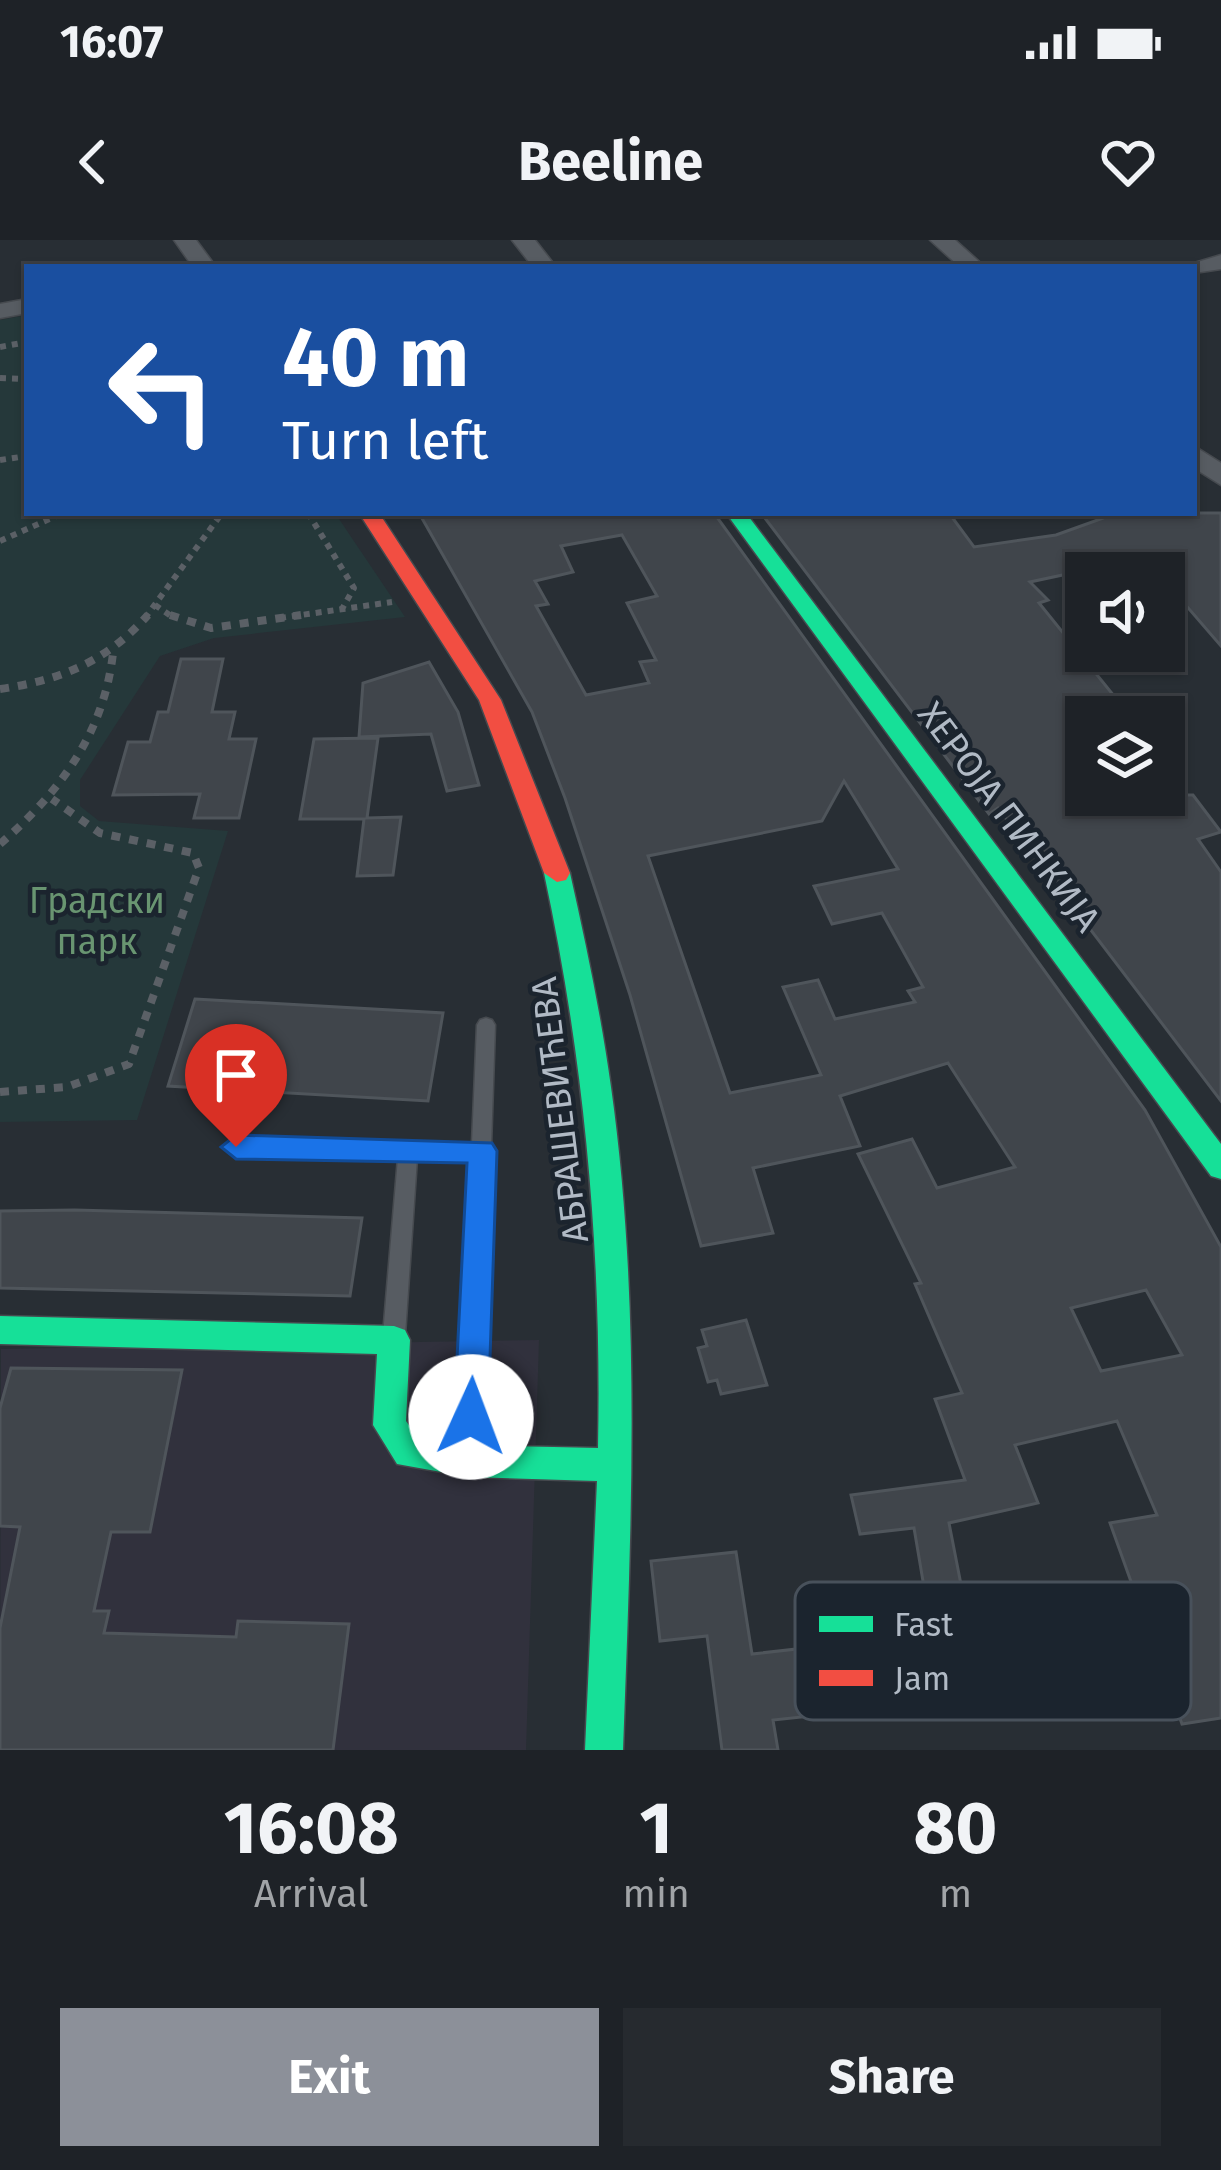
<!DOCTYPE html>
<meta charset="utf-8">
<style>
:root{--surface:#1e2227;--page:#262a2f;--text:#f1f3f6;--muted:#a1a4a7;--line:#3c3f44;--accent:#8c9099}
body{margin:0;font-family:"Fira Sans",sans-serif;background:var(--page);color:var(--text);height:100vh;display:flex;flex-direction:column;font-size:45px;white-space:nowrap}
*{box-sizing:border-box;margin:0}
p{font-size:39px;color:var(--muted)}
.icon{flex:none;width:66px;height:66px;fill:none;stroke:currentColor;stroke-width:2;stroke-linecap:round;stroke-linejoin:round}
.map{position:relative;height:1510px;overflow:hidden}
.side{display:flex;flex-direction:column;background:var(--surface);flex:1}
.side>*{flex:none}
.guide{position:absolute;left:24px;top:24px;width:1173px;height:252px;border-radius:0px;box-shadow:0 3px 9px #0004,0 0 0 3px var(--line);background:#1a4fa0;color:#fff;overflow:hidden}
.buttons{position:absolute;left:1065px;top:312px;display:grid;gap:24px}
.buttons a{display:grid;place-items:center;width:120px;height:120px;border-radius:0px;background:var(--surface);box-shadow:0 3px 9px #0004,0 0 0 3px var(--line);font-size:60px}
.pin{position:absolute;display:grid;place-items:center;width:102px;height:102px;color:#fff;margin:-123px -51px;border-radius:50% 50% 50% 0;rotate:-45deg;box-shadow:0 0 12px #0007}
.pin .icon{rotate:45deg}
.me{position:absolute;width:132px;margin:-66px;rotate:2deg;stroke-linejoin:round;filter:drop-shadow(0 0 9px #0008)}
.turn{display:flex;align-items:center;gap:42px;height:252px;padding:0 60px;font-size:54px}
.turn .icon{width:156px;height:156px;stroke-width:2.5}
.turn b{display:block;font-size:84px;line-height:102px}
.eta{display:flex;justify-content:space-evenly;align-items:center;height:204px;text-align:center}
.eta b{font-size:72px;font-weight:700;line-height:84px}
.cta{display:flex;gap:24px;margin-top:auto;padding:24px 60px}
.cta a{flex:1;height:138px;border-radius:0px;background:var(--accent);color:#fff;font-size:48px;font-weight:700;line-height:138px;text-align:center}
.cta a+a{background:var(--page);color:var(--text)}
.status{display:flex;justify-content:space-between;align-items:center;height:84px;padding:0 60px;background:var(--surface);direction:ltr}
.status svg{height:33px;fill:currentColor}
header{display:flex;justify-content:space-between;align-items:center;height:156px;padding:0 60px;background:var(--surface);font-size:54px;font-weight:700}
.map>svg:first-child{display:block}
</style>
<div class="status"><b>16:07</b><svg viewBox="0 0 49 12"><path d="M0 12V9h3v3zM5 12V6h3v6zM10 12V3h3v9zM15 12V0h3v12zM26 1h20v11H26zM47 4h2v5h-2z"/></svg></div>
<header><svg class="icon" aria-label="back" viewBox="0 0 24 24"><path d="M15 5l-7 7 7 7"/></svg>Beeline<svg class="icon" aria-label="heart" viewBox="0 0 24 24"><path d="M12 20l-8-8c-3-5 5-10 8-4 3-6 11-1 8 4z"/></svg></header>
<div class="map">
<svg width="1221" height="1510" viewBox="0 0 1221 1510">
<rect width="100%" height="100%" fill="#282e34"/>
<!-- medical -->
<polygon fill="#31313d" points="539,1100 526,1510 0,1510 1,1109"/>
<!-- green -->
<polygon fill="#25383a" points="27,75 27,273 335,273 405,377 214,398 160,416 80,540 80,566 99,581 228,591 137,880 0,882 0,80"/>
<!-- building -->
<g fill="#40454b" stroke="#4f555b" stroke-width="3" fill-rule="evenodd">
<path d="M419 273H714L1145 870 1221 1007V1478L1182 1484 1110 1283 1157 1275 1117 1181 1015 1205 1038 1263 949 1283 972 1401 947 1402 954 1441 835 1449 839 1473 773 1480 778 1510H722L707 1396 660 1401 651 1321 736 1312 752 1414 877 1400 870 1358 925 1353 914 1288 860 1294 851 1255 965 1240 935 1159 962 1153 915 1044 921 1043 858 914 912 899 937 948 1015 927 948 823 840 856 860 906 753 928 773 993 701 1006 630 755 565 558 532 472ZM622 295 657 356 627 363 656 420 640 422 649 443 586 455 536 366 548 364 535 341 573 332 561 306ZM844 541 898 629 814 646 832 684 882 673 923 747 908 751 915 762 835 779 818 740 783 747 821 835 730 853 648 616 822 581ZM1146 1050 1182 1115 1101 1131 1071 1068Z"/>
<polygon points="761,273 949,273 974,307 1056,295 1117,273 1221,273 1221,406 1164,340 1164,333 1145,333 1133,320 1030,342 1048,360 1039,363 1131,477 1086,477 1086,555 1193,555 1221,592 1198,599 1221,632 1221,861 998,568 989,574"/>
<polygon points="181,419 223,419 212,472 235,472 229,499 256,499 239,578 194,578 200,554 113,555 128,502 150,502 158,472 168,472"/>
<polygon points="429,422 458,472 479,545 447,551 431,494 359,497 363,443"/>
<polygon points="378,498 367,578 401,577 393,635 357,636 364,579 300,579 314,499"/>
<polygon points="195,759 443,773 428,861 168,846"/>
<polygon points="75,970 362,978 350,1056 0,1048 0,971"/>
<polygon points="746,1080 767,1145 721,1154 717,1140 708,1142 698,1108 707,1106 702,1090"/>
<polygon points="11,1128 182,1130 150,1292 111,1292 94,1371 109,1371 104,1393 236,1397 238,1381 349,1384 333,1510 0,1510 0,1388 20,1287 0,1286 0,1168"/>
</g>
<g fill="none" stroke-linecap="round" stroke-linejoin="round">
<!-- lane casing -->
<g stroke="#464a4f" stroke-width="3">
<polygon id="lane" points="486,778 492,780 495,785 481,1210 478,1217 470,1221 462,1217 459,1210 471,919 417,918 405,1095 401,1102 394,1105 387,1102 383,1095 398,918 236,915 229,913 226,907 229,901 236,899 472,903 477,785 480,780"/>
</g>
<!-- street casing -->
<g stroke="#464a4f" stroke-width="3">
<g id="street">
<polygon points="174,0 196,0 216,27 193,27"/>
<polygon points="512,0 535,0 556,27 533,27"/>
<polygon points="930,0 955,0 985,27 960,27"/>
<polygon points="1221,15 1221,29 1194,33 1194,27 1181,27"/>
<polygon points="27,59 27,73 0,78 0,64"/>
<polygon points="1194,206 1221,223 1221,245 1194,228"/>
</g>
</g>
<!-- fast casing -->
<g stroke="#464a4f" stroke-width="3">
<g id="fast">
<polygon points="726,273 746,273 1221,904 1221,939 1211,936"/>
<path d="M557 624 570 633C586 704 601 775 611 847 642 1067 631 1290 623 1510H585L597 1241 469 1237 397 1224 373 1185 377 1114 0 1104V1076L394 1086 405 1090 410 1100 406 1181 418 1198 469 1205 598 1208C602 1014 585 823 544 633Z"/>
</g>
</g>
<!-- jam casing -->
<g stroke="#464a4f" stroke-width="3">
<polygon id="jam" points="359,273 379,273 501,460 570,633 566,640 557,642 544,633 479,460"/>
</g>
<!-- path-far1 -->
<g stroke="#5b6066" stroke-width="6" stroke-dasharray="6 6" stroke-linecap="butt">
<polyline points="0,107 27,102"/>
<polyline points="0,138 27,139"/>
<polyline points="0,220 27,216"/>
<polyline points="308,273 354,348 342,369"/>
<polyline points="0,301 63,273"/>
<polyline points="155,365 174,378"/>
<polyline points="145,378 222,273"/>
<polyline points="280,378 392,362"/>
</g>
<!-- path -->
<g stroke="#5b6066" stroke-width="8" stroke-dasharray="9 9" stroke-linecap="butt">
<polyline points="170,375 211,388 301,375"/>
<path d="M0 449C61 440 106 422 148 375"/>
<path d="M0 604C60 552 104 493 113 413"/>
<polyline points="0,852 67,847 129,824 199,628 193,613 100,593 52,559"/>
</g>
<!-- lane -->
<use href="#lane" fill="#575c62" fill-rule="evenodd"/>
<!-- street -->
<use href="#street" fill="#575c62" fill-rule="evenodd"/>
<!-- fast -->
<use href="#fast" fill="#16e098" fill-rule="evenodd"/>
<!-- jam -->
<use href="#jam" fill="#f24e42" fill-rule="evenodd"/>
</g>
<!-- route -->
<polygon fill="#1a73e8" stroke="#114b97" stroke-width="3" points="236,895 492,903 497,911 488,1177 483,1188 471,1192 459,1188 454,1177 467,923 236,919 221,907"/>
<g text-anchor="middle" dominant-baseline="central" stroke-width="9" stroke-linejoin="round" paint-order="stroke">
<!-- street labels -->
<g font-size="36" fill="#b1bac5" stroke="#1b242e">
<text transform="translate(1009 577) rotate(53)">ХЕРОЈА ПИНКИЈА</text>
<text transform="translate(560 870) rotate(-97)">АБРАШЕВИЋЕВА</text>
</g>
<!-- park labels -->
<g font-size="36" fill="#699571" stroke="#1b242e">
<text x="97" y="661">Градски<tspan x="97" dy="41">парк</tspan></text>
</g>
</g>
<!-- legend -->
<rect x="795" y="1342" width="396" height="138" rx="18" fill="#1b242e" stroke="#48515b" stroke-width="3"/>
<rect x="819" y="1376" width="54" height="16" fill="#16e098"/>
<rect x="819" y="1430" width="54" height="16" fill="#f24e42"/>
<g font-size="33" fill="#b1bac5">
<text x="894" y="1396">Fast</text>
<text x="894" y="1450">Jam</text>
</g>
</svg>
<div class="buttons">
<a><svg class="icon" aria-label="sound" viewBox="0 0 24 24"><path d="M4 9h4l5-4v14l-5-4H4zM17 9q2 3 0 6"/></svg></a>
<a><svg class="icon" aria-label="layers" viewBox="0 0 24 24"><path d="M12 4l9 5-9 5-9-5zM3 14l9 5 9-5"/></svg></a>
</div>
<div class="pin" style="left:236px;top:907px;background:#d93025"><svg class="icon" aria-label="arrive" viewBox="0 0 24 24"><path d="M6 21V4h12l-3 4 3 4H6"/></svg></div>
<svg class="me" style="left:471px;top:1177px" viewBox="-20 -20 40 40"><circle r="19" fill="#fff"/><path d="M0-13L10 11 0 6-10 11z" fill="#1a73e8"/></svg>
<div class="guide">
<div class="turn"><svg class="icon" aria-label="left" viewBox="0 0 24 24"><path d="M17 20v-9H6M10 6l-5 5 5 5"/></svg><div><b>40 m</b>Turn left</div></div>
</div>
</div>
<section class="side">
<div class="eta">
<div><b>16:08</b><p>Arrival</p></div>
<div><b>1</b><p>min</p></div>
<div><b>80</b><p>m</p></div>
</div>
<div class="cta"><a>Exit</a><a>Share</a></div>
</section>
